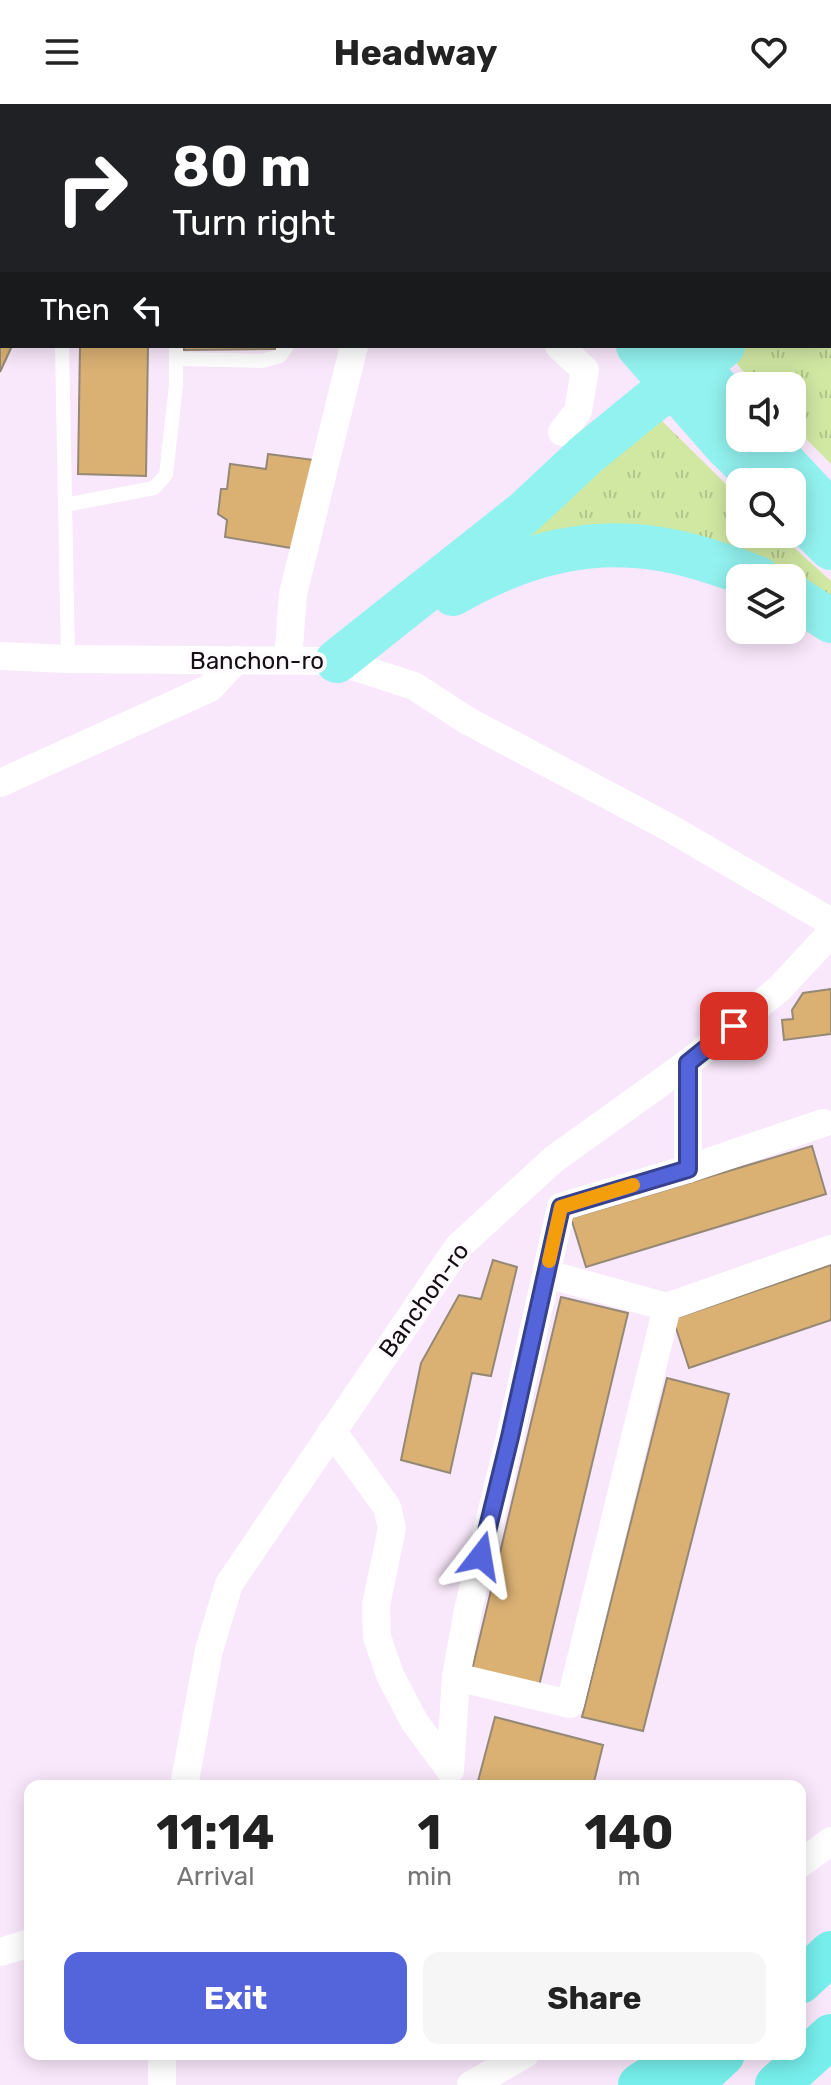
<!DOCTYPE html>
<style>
:root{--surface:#fff;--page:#f6f6f6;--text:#222;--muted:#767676;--accent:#5464da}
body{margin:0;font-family:Rubik,sans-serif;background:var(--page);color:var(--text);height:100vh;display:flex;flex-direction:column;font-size:30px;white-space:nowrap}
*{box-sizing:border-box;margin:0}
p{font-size:26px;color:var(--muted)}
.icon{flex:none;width:44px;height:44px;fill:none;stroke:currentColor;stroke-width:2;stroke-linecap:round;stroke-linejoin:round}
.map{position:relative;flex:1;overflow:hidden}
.panel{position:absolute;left:24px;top:1676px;width:782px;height:280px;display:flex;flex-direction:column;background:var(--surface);border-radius:16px;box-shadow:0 4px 20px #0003}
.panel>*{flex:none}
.hud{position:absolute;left:0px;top:0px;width:832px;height:244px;box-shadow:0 4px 20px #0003;background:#202124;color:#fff;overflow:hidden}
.controls{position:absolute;left:726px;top:268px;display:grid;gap:16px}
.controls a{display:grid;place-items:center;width:80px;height:80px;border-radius:16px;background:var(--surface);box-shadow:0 4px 20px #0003;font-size:40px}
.pin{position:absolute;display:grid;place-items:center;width:68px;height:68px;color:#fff;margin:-34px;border-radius:16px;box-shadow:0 4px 12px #0006}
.me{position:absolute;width:88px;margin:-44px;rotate:14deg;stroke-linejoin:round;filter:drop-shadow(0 0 6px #0008)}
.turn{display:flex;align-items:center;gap:28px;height:168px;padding:0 40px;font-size:36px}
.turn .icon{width:104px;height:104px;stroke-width:2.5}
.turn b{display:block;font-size:56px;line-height:68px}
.then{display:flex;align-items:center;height:76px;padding:0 40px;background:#0003;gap:16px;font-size:30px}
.eta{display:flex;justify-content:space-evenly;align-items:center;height:136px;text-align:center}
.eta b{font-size:48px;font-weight:700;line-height:56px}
.button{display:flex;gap:16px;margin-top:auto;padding:16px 40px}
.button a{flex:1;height:92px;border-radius:16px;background:var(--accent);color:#fff;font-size:32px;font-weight:700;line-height:92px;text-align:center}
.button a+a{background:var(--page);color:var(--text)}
header{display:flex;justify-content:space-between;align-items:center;height:104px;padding:0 40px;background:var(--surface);font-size:36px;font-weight:700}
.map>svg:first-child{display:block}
</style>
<header><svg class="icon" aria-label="menu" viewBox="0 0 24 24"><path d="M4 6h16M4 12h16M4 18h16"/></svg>Headway<svg class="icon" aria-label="heart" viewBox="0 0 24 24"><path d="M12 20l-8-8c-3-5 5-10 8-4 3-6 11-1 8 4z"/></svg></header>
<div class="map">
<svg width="831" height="1981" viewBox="0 0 831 1981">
<defs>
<pattern id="grass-tufts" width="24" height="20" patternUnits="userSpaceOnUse" patternTransform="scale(2)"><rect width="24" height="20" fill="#d1e8a3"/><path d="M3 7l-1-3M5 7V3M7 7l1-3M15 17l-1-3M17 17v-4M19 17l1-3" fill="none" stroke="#b3c68b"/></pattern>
</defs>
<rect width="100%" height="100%" fill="#f9e8fb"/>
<!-- grass -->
<g fill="url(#grass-tufts)">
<polygon points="831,212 831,360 792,321 792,282 756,282 731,253 743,242 830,242"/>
<polygon points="657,312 740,394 740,430 779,430 831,477 831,511 792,474 769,474 520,433"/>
</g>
<!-- building -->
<g fill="#dab073" stroke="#958875" stroke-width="2">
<polygon points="0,223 2,224 2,242 12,242 0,268"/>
<polygon points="80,242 148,242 146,372 78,370"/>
<polygon points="184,242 275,242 275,245 184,246"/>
<polygon points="268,350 314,356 297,445 225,433 227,416 218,410 221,385 227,385 230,360 266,365"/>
<polygon points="831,885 831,930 784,936 782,916 793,915 792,906 803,889"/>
<polygon points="812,1042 826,1090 586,1163 571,1114"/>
<polygon points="493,1156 517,1163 491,1272 472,1269 450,1369 401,1356 421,1259 459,1191 481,1195"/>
<polygon points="831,1161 831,1216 689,1264 673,1215"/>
<polygon points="561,1193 628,1209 539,1582 472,1566"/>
<polygon points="667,1274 729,1290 643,1627 582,1613"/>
<polygon points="495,1613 603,1641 593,1682 477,1681"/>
</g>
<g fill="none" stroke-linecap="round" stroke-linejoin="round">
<!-- service -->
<g stroke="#fff" stroke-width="14">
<polyline points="62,242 68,555"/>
<polyline points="176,255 263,257 280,252 287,242"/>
<polyline points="65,401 154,384 166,371 176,281 176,242"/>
</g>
<!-- minor -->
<g stroke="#fff" stroke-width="28">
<polyline points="388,0 390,2"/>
<polyline points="613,0 615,2"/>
<polyline points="830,78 831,78"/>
<polyline points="830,143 831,143"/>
<polyline points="559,242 585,266 578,307 562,328"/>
<polyline points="0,552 68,555 337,557 414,582 468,617 668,723 831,818"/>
<polyline points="288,556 293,490 354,242"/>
<polyline points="0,679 210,584 236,556"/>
<polyline points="823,1019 688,1065 561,1103 510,1333 468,1506 456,1573 570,1600 667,1203 831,1145"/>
<polyline points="688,1065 688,959"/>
<polyline points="547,1170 667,1203"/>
<polyline points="332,1327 387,1403 392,1424 376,1501 377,1533 390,1571 414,1617 450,1666 456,1573"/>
<polyline points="184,1682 209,1546 229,1480 458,1143 554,1055 688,959 779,885 831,829"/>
<polyline points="800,1760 831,1737"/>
<polyline points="0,1848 30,1839"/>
<polyline points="162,1981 162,1950"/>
<polyline points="471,1981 525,1950"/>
</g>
<!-- trunk -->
<g stroke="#92f2ef" stroke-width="44">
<polyline points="439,0 441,2"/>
<polyline points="492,0 493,2"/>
<polyline points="830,201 831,201"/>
<polyline points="638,242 726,342 763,378"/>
<polyline points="681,242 740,311"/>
<polyline points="761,334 831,409"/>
<polyline points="792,406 831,444"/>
<path d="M453 490C524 449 595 430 676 448 704 454 731 464 758 474"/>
<polyline points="792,492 831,517"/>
<polyline points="337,557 525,408 587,350 647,301 723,242"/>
</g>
<!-- motorway -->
<g stroke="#76eeeb" stroke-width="44">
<polyline points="800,1878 831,1849"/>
<polyline points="640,1981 687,1950"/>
<polyline points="690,1981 723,1950"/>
<polyline points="777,1981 831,1932"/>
</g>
</g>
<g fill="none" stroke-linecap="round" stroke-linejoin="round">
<!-- route casing -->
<g stroke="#37418e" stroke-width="20">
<polyline id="route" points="481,1452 510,1333 561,1103 688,1065 688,959 734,922"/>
</g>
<!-- route -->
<use href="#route" stroke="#5464da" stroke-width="14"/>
<!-- slow -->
<polyline stroke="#f59e0b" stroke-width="14" points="549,1157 561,1103 633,1081"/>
</g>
<g text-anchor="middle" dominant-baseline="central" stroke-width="8" stroke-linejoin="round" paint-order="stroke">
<!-- street labels -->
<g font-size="24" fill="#150f15" stroke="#fefbfe">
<text x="257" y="557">Banchon-ro</text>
<text transform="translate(424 1196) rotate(-54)">Banchon-ro</text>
</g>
</g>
</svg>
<div class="controls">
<a><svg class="icon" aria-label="sound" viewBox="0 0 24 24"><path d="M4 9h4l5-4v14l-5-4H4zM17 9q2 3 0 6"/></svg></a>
<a><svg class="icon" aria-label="search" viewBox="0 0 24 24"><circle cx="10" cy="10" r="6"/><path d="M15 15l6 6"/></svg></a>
<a><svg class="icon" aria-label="layers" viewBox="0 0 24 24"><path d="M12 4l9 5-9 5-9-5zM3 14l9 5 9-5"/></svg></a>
</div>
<div class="pin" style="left:734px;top:922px;background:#d93025"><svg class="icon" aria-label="arrive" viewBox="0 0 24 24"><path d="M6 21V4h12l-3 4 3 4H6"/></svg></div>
<svg class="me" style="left:481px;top:1452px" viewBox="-20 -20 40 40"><path d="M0-17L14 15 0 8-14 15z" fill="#5464da" stroke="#fff" stroke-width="4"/></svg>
<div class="hud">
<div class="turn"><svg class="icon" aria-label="right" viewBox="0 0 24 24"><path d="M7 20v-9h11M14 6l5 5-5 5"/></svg><div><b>80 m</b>Turn right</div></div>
<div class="then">Then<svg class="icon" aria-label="left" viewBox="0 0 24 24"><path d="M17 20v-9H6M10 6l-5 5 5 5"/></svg></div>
</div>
<section class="panel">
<div class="eta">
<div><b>11:14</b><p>Arrival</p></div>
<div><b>1</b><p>min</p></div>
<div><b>140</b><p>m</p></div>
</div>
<div class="button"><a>Exit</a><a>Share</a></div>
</section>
</div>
